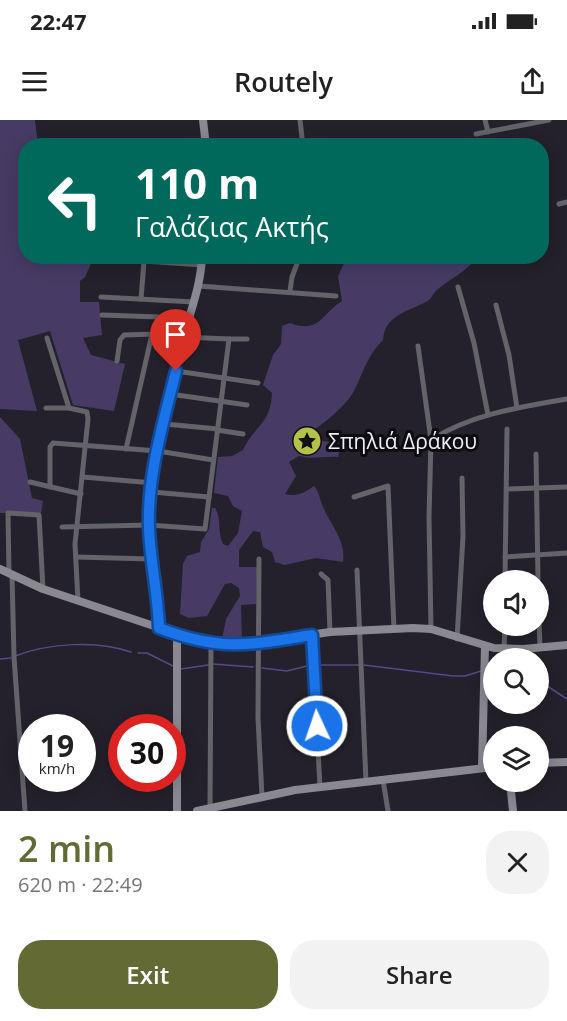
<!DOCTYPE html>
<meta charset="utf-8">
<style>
:root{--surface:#fff;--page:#f2f2f2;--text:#222;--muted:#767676;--accent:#646a34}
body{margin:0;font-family:"Open Sans",sans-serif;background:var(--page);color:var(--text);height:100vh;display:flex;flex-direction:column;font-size:22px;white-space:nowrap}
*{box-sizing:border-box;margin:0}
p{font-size:20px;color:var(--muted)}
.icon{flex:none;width:33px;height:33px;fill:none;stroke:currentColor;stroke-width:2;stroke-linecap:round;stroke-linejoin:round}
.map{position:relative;height:691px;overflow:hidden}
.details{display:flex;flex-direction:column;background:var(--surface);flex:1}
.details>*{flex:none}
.hud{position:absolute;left:18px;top:18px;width:531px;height:126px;border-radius:24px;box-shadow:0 3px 15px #0003;background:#00695c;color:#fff;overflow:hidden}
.buttons{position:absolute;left:483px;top:450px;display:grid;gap:12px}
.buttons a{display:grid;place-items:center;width:66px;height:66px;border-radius:50%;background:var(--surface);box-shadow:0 3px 15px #0003;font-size:30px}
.speed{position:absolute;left:18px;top:594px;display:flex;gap:12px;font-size:30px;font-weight:700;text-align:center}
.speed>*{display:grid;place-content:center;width:78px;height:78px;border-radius:50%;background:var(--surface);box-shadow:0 3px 15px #0003;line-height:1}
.speed small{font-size:15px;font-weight:400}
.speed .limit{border:9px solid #d22;background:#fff;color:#111}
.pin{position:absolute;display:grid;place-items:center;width:51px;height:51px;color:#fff;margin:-62px -26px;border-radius:50% 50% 50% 0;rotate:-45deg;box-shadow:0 0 6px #0007}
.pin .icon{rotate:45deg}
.me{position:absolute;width:66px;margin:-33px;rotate:357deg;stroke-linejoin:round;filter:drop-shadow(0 0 4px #0008)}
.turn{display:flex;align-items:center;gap:21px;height:126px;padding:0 18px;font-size:27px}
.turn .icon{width:78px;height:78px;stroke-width:2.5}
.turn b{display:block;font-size:42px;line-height:51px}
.round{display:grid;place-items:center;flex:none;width:63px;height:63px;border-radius:24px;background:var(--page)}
.summary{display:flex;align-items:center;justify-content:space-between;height:102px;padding:0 18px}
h1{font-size:36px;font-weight:600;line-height:45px;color:var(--accent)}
.cta{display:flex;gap:12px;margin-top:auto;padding:12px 18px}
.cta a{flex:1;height:69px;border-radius:24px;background:var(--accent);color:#fff;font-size:24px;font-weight:600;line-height:69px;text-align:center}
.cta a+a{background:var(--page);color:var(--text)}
.status{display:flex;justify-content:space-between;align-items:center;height:42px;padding:0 30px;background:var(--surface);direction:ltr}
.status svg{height:16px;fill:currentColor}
header{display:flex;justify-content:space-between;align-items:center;height:78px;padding:0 18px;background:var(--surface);font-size:27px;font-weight:600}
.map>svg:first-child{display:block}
</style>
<div class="status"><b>22:47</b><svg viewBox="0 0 49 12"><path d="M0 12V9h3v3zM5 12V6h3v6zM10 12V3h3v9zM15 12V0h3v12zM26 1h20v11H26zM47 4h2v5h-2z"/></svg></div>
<header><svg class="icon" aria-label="menu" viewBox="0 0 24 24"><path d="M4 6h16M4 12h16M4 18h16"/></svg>Routely<svg class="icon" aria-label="share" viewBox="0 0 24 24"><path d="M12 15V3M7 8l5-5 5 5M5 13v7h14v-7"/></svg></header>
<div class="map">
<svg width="567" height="691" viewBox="0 0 567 691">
<rect width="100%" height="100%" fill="#24212c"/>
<!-- green -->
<g fill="#473b65">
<polygon points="0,0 35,0 38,25 26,26 26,136 94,137 85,157 80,161 80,182 99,182 102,215 83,218 91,235 125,244 114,291 73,285 50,211 18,220 37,291 0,289"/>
<path d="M347 137H478C466 151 452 158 438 169 434 172 432 177 429 180 410 192 385 193 383 220 369 233 363 252 355 269 349 283 323 305 310 312L316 320 329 322 340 330 338 337C324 336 313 340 299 336L289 342 296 356 285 374C297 377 304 373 314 366 319 372 319 377 322 384 329 404 346 418 343 442L316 438 285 445 275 442 272 432 263 427 260 412 253 411 239 430V447H257L256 484 241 485 242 520 222 519 226 499 240 476 239 468 231 463 225 464 207 496 189 498 180 494 183 444 187 436 200 432 201 422 209 409 212 388H215C222 399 217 412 223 424L228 426 238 413 242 391 233 386 228 376 214 373 218 337 232 336 243 330C254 306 271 304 272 273L263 265 273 235 281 224 282 206 290 203C320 214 321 194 342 181L338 156Z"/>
<polygon points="0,297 20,319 32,378 43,381 41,393 0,393"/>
</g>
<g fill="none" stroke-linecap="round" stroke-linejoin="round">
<!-- stream -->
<g stroke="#5a4787" stroke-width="1.5">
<polyline points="138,533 147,533 173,546"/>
<path d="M15 536C49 523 97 520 131 532"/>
<polyline points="0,539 11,538"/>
<polyline points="213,544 253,547"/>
<polyline points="316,545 359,545"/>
<polyline points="364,545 453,556 465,556 481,551"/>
<polyline points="262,548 287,551 311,545"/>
<polyline points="181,549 208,545"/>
<polyline points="490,549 494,549"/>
<polyline points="538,560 567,579"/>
</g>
<!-- street -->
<g stroke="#646369" stroke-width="5">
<polyline points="300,0 303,26"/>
<polyline points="485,0 488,12"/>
<polyline points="476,14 549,0"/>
<polyline points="559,84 567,82"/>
<polyline points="100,138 202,145"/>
<polyline points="199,166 336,176"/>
<polyline points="458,167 474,223 488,295"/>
<polyline points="290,171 292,157 300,136"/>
<polyline points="101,177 194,182"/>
<polyline points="141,179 144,141"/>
<polyline points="496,185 509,235 517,288"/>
<polyline points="102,195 189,198"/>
<polyline points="47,218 69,288 87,292 88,299 75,424 78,481"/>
<polyline points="229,219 247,219"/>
<polyline points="418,226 431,320"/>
<polyline points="117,241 120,220 124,215 185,213"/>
<polyline points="176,251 258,263"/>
<polyline points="170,274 247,285"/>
<polyline points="46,288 69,288"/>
<polyline points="165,304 218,309"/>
<polyline points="217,310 243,314"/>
<polyline points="126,329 152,214"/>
<polyline points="536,334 538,460"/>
<polyline points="83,357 153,363"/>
<polyline points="30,362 81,374"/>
<polyline points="50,367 50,327 53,323 158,331 213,340"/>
<polyline points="507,369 567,367"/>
<polyline points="152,372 209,377"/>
<polyline points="354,377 388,366 394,509"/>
<polyline points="62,407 149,405 205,409 229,219 183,217"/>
<polyline points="76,437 152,439"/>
<polyline points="505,437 567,433"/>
<polyline points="259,439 258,598 262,677"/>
<polyline points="357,450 366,662"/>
<polyline points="9,454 8,393 39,395 43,469"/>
<polyline points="321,454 328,460 330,512"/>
<polyline points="12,455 14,537 25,691"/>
<polyline points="505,460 507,309"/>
<polyline points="538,474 540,527"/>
<path d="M431 509 429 397 431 320C471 294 521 287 567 279"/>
<polyline points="312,515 320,667"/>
<polyline points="457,519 463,416 462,358"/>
<polyline points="504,528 505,506"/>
<polyline points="383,660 388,691"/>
<polyline points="210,689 211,525"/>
</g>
<!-- secondary -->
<g stroke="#8a8891" stroke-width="8">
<polyline points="203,0 206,26"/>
<polyline points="0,449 43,469 211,525 235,526 330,512 413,508 431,509 494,528 523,529 567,525"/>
<path d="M159 508C158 459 146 413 152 363 158 317 171 261 184 216 191 189 201 165 202 136"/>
<polyline points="177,515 177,691"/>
<polyline points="538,643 567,642"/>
<polyline points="482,648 485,526"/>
<polyline points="510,662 513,691"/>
<polyline points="197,691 295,670 494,647"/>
</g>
</g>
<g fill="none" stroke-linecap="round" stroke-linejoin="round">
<!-- route casing -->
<g stroke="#114b97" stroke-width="15">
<path id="route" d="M176 251C164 300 147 356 149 407 150 441 158 474 159 508 221 532 249 525 312 515L317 606"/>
</g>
<!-- route -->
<use href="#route" stroke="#1a73e8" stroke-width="10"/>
</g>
<!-- icons -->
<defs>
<g id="sight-disc" transform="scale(1.5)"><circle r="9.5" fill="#b4c24a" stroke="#0d0c10"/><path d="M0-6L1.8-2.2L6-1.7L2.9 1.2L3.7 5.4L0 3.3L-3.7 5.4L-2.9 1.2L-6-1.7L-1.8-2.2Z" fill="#111"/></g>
</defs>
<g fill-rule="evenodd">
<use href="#sight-disc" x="307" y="321"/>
</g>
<g text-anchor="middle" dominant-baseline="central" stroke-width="6" stroke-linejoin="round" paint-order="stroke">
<!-- poi labels -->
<g font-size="21" fill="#f0eef6" stroke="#0d0c10" text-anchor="start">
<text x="328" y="321">Σπηλιά Δράκου</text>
</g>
</g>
</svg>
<div class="buttons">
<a><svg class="icon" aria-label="sound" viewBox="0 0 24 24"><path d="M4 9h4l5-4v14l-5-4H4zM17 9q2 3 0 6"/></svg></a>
<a><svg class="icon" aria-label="search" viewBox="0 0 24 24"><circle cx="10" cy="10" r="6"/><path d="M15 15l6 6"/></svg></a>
<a><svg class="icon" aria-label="layers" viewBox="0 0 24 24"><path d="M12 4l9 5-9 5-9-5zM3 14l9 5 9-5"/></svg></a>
</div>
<div class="speed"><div>19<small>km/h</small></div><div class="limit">30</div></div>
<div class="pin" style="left:176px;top:251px;background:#d93025"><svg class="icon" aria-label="arrive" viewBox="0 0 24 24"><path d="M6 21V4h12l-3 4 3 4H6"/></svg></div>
<svg class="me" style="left:317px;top:606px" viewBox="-20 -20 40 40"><circle r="17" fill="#1a73e8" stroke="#fff" stroke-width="3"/><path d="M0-11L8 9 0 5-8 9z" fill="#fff"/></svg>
<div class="hud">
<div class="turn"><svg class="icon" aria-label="left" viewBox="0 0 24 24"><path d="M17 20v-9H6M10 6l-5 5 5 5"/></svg><div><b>110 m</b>Γαλάζιας Ακτής</div></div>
</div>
</div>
<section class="details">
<div class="summary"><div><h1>2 min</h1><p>620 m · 22:49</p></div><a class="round"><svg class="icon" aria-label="close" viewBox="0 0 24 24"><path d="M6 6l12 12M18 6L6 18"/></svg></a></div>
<div class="cta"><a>Exit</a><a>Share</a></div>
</section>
